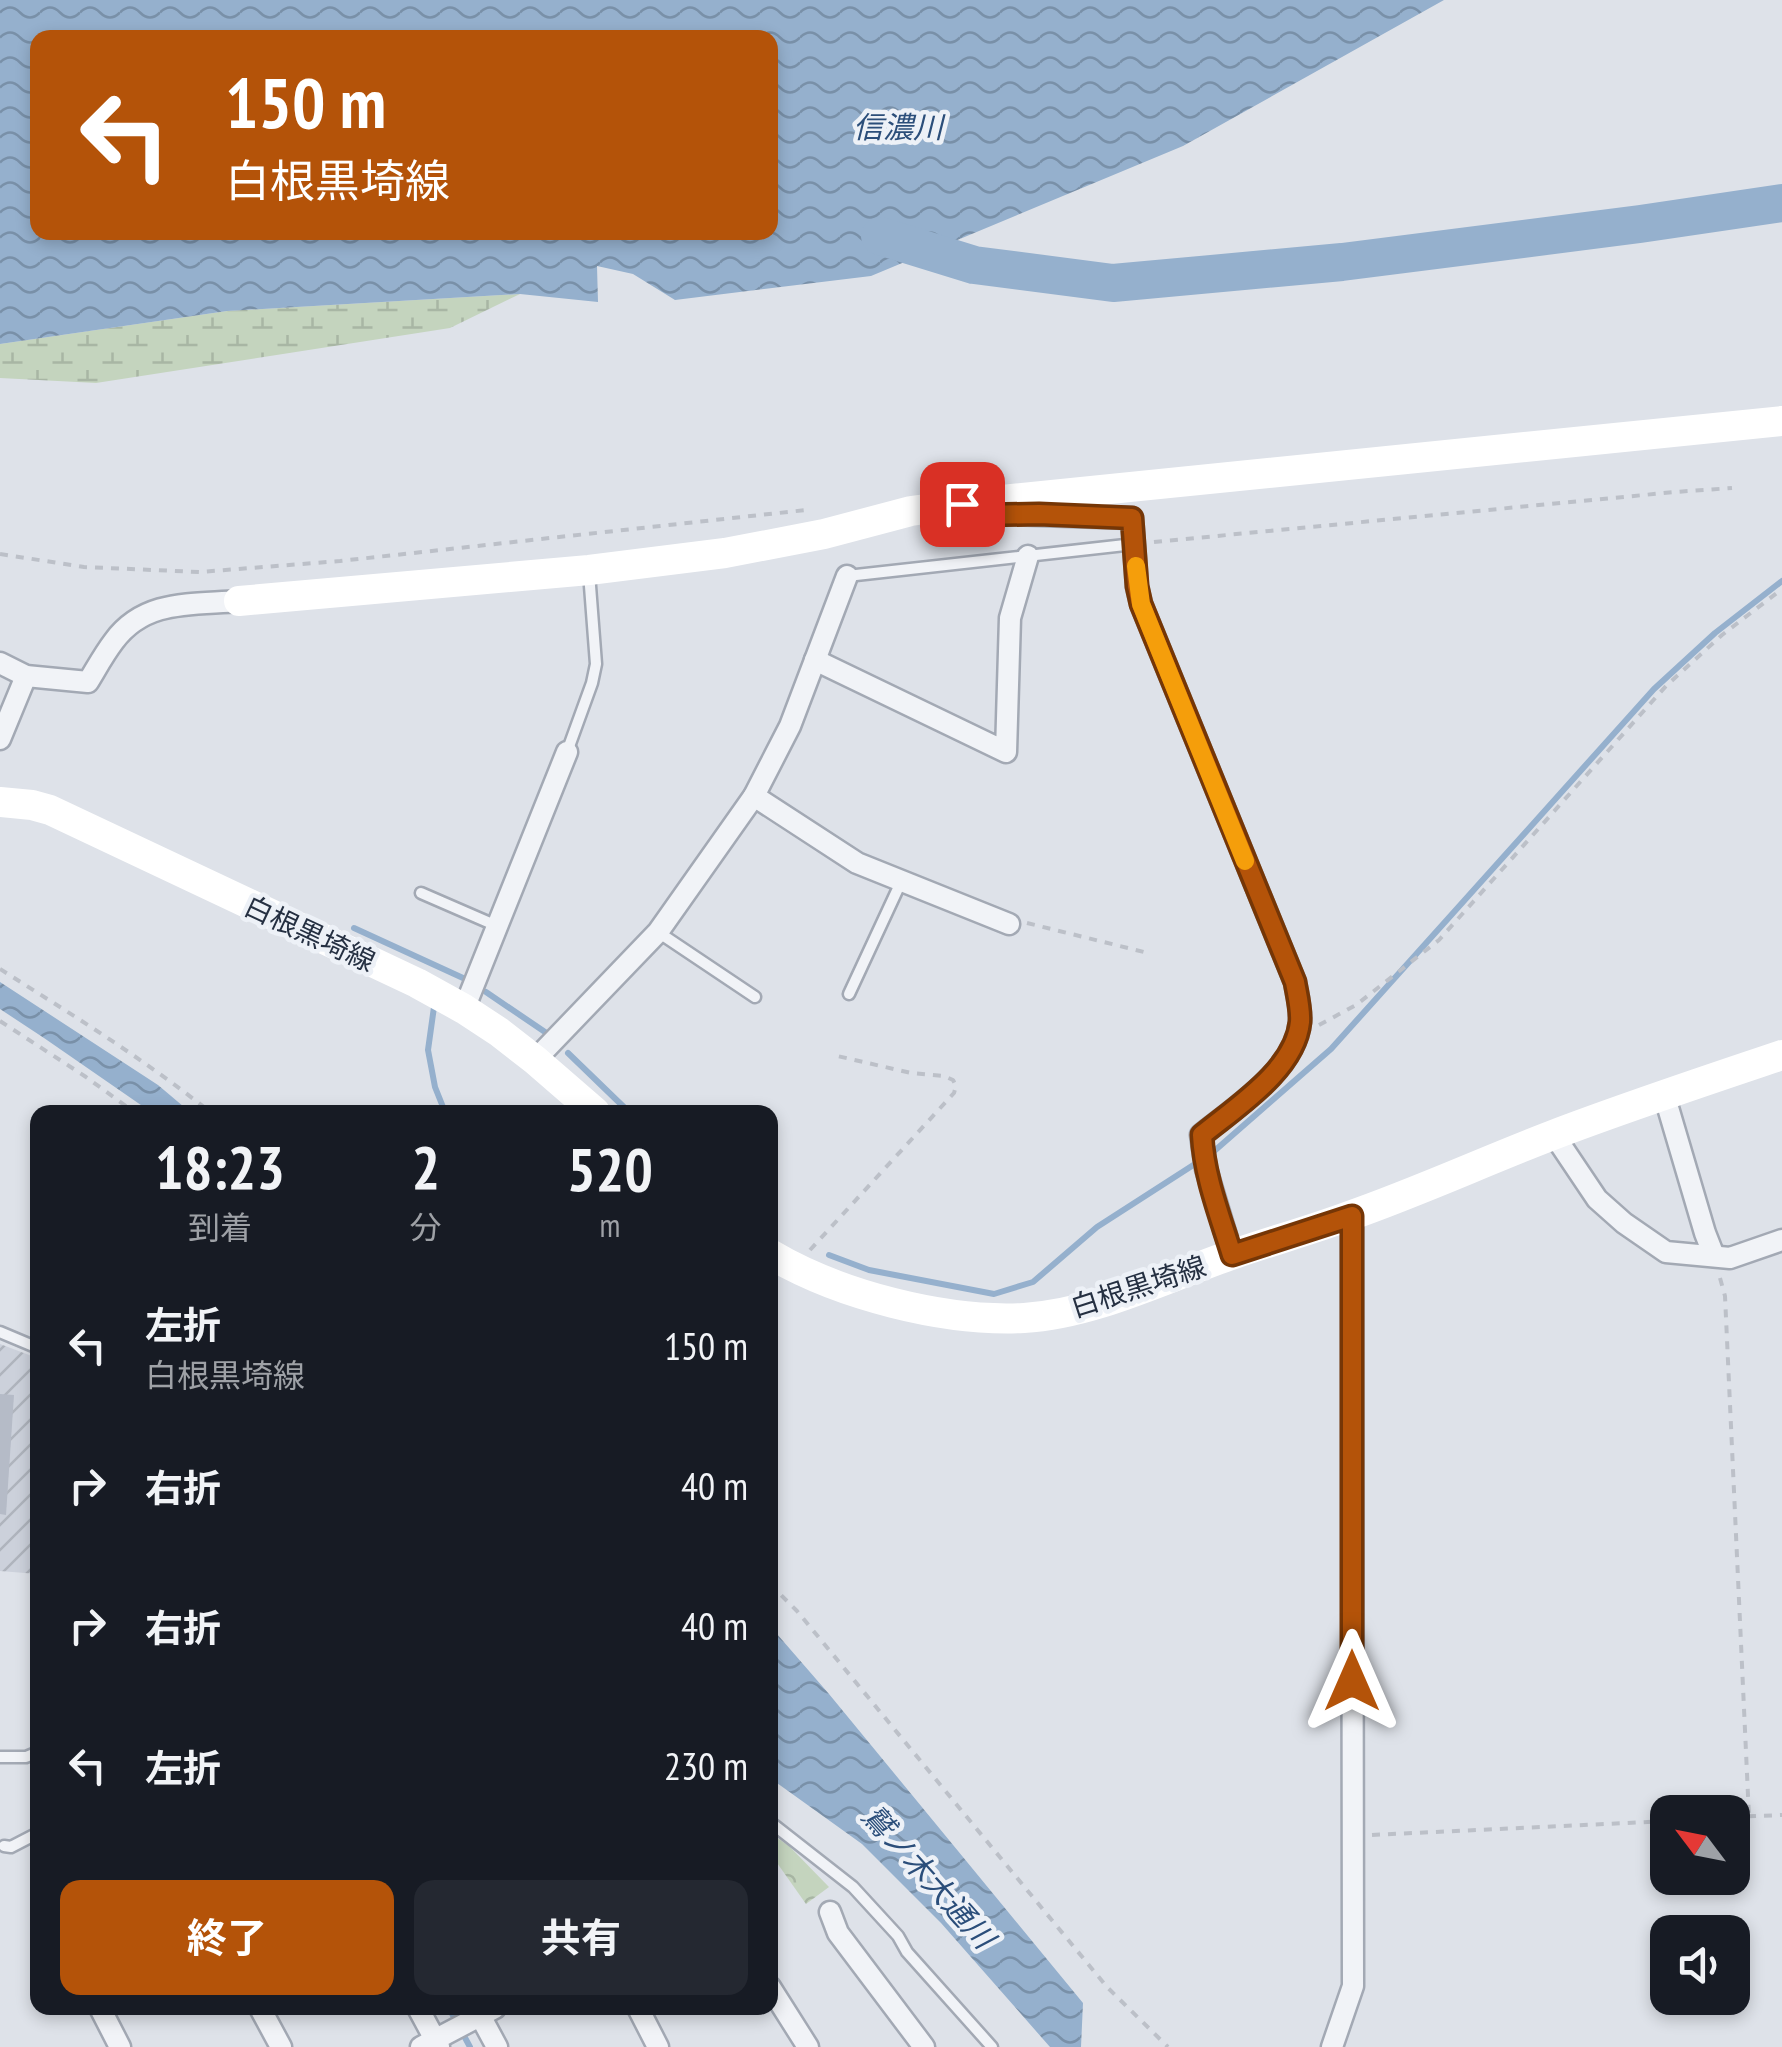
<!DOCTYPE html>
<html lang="ja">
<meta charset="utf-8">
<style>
:root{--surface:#171b24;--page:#242831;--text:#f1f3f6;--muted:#9ea1a6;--accent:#b45309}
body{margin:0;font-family:"PT Sans Narrow","Noto Sans JP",sans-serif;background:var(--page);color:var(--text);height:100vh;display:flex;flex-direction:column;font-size:38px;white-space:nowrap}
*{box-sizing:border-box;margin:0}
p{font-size:32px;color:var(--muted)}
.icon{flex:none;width:55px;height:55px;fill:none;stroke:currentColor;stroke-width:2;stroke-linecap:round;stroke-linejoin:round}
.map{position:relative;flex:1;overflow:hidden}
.sheet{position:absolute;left:30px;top:1105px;width:748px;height:910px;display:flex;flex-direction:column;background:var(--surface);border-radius:20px;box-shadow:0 5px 15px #0003}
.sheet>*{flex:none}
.top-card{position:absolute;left:30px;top:30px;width:748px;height:210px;border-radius:20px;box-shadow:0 5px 15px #0003;background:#b45309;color:#fff;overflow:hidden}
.needle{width:65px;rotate:302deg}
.buttons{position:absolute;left:1650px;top:1795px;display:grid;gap:20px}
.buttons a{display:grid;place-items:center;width:100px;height:100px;border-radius:20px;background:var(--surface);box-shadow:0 5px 15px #0003;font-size:50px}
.pin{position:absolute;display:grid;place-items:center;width:85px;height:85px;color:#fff;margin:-42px;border-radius:20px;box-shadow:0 5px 15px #0006}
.me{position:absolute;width:110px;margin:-55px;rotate:0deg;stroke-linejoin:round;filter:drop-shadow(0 0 8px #0008)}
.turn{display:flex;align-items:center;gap:35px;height:210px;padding:0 30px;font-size:45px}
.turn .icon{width:130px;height:130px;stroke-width:2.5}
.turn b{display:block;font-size:70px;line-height:85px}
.eta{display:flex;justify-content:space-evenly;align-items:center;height:170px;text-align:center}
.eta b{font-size:60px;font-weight:700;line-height:70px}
.cta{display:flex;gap:20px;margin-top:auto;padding:20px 30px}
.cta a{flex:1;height:115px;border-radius:20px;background:var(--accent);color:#fff;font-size:40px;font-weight:700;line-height:115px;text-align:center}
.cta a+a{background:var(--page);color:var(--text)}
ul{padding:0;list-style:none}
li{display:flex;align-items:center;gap:30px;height:140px;padding:0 30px}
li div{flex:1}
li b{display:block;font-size:38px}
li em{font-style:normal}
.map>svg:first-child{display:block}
</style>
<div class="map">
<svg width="1782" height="2047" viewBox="0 0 1782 2047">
<defs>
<pattern id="industrial-furrows" width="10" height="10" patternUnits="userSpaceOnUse" patternTransform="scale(2.5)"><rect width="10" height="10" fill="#ccd1db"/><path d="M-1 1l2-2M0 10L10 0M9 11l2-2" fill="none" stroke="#afb4bd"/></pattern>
<pattern id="forest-crowns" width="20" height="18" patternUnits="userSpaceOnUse" patternTransform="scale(2.5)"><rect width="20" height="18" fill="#c4d4be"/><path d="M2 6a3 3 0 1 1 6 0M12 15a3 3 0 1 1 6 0" fill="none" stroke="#a8b6a4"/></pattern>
<pattern id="wetland-marsh" width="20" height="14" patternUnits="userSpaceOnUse" patternTransform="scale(2.5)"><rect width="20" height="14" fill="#c4d4be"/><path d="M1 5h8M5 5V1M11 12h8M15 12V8" fill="none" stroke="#a8b6a4"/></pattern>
<pattern id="water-waves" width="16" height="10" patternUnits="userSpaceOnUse" patternTransform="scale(2.5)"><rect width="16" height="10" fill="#95b0cd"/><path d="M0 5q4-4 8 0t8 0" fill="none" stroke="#7990a8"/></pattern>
</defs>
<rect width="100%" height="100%" fill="#dee2e9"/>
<!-- industrial -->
<polygon fill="url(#industrial-furrows)" points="0,1344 37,1358 37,1574 0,1571"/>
<!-- forest -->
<polygon fill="url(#forest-crowns)" points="770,1833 789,1846 829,1887 806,1904 770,1853"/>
<!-- wetland -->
<polygon fill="url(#wetland-marsh)" points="520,294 450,328 96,383 0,378 0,344 227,311"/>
<!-- water -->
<g fill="url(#water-waves)" fill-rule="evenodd">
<path d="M0 0H1444L1183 146 871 276 675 300 633 274 597 266 598 302 520 294 227 311 0 344ZM38 38H770V232H38Z"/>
<polygon points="0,982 158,1085 190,1112 151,1112 44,1038 0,1009"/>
<polygon points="770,1626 829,1694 1083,2003 1081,2047 1050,2047 941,1923 862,1844 770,1778"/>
</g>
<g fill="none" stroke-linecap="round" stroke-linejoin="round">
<!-- stream -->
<g stroke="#95b0cd" stroke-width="6">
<polyline points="354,928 463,978"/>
<polyline points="486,992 545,1032"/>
<polyline points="434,1007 428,1050 435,1087 445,1112"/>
<polyline points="568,1053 629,1112"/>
<polyline points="829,1255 869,1270 994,1294 1033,1282 1097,1227 1212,1153 1331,1049 1654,689 1715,633 1782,581"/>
<polyline points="449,2008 470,2047"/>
</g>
<!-- river -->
<polyline stroke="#95b0cd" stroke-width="38" points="880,236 974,265 1113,283 1342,262 1640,224 1782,203"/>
</g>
<!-- building -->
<polygon fill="#b5bbc7" points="0,1394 14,1395 6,1515 0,1514"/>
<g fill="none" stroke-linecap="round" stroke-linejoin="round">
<!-- lane casing -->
<g stroke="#a3a9b4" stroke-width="15">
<g id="lane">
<polyline points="847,576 1134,544"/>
<polyline points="567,752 592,683 596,664 589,573"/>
<polyline points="421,893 497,926"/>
<polyline points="658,932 755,997"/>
<polyline points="849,994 901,882"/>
<polyline points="0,1332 38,1348"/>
<polyline points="0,1757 26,1757 38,1752"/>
<polyline points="770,1822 853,1887 898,1936 907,1952 992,2047"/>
<polyline points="4,1846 11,1847 38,1833"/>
</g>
</g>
<!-- street casing -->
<g stroke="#a3a9b4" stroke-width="25">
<g id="street">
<path d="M978 513 1132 518 1137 587 1141 604 1295 982C1297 994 1301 1009 1300 1022 1295 1070 1236 1107 1201 1135L1206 1169 1232 1255"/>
<polyline points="815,660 1006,752 1010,618 1028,556"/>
<path d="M0 663 26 676 88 682C96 669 104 654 114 641 145 599 192 605 239 601"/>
<polyline points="0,739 26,676"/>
<polyline points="754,796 857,863 1009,924"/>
<polyline points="464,1009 567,752"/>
<polyline points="535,1060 658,932 754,796 790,726 847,576"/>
<polyline points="1664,1094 1705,1233 1714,1256"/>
<polyline points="1554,1135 1597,1199 1624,1223 1666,1252 1730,1258 1782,1240"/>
<polyline points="830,1912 838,1933 924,2047"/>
<polyline points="770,1987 808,2047"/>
<polyline points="100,2008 120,2047"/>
<polyline points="260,2008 281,2047"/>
<polyline points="418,2008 439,2047"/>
<polyline points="476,2008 497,2047"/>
<polyline points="638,2008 658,2047"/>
<polyline points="421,2047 495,2008"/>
<polyline points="1332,2047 1353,1986 1352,1215"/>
</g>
</g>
<!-- path -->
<g stroke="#bcc0c8" stroke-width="4" stroke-dasharray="8 8" stroke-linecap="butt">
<polyline points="1154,542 1675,492 1732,488"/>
<polyline points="0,554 84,567 199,572 340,561 806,510"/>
<polyline points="1027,923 1144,952"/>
<path d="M0 969C71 1014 144 1059 210 1112"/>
<polyline points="0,1021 86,1077 134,1112"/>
<polyline points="1319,1025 1356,1005 1439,940 1666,686 1722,635 1782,589"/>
<polyline points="810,1250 954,1093 956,1086 953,1080 944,1076 911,1073 833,1055"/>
<polyline points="1720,1278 1725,1296 1749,1817"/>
<polyline points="770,1584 797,1611 1107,1987 1168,2047"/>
<polyline points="1732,1817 1782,1815"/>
<polyline points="1372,1835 1668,1821"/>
</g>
<!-- lane -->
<use href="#lane" stroke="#f1f3f7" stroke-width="10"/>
<!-- street -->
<use href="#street" stroke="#f1f3f7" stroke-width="20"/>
<!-- secondary -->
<g stroke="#fff" stroke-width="30">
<polyline points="239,601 589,570 725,553 824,534 911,511 962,504 1782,421"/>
<polyline points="0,802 32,805 50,810 417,983 464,1009 499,1032 535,1060 595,1112"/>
<path d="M770 1254C839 1295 944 1322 1024 1318 1095 1314 1167 1277 1234 1254 1272 1241 1311 1230 1349 1216 1418 1192 1485 1161 1553 1135 1629 1106 1705 1081 1782 1055"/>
</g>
</g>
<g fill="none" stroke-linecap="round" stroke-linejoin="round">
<!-- route casing -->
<g stroke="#753606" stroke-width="25">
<path id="route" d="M962 504 981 515 1039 514 1132 518 1137 586 1141 604 1295 982C1297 994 1301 1009 1300 1022 1295 1070 1236 1107 1202 1135 1204 1176 1220 1216 1232 1255L1352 1216V1681"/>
</g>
<!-- route -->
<use href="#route" stroke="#b45309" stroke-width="18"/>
<!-- slow -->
<polyline stroke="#f59e0b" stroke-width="18" points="1136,566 1141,604 1245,861"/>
</g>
<g text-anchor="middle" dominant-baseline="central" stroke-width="9" stroke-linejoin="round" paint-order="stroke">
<!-- street labels -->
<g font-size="28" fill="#253042" stroke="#edf1f7">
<text transform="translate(310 933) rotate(25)">白根黒埼線</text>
<text transform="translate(1138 1286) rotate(-18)">白根黒埼線</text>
</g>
<!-- water labels -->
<g font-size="30" font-style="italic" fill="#2b4e7a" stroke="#edf1f7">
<text x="898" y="126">信濃川</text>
<text transform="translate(929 1876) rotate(48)">鷲ノ木大通川</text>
</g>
</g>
</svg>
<div class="buttons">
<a><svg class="needle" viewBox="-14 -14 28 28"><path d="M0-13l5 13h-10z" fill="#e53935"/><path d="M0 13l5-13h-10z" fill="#9ea1a6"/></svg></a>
<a><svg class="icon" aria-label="sound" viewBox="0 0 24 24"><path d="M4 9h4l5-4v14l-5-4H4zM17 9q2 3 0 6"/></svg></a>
</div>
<div class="pin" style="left:962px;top:504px;background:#d93025"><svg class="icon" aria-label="arrive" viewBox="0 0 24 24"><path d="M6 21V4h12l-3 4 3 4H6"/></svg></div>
<svg class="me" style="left:1352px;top:1681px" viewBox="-20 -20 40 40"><path d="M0-17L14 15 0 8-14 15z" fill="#b45309" stroke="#fff" stroke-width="4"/></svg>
<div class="top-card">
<div class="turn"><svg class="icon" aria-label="left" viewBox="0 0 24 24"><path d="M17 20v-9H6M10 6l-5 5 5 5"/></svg><div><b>150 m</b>白根黒埼線</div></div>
</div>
<section class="sheet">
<div class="eta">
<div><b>18:23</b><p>到着</p></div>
<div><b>2</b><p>分</p></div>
<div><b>520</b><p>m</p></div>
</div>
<ul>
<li><svg class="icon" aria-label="left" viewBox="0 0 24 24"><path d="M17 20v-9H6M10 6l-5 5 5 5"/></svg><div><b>左折</b><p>白根黒埼線</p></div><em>150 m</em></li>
<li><svg class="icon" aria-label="right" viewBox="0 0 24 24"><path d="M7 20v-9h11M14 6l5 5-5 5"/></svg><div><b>右折</b></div><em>40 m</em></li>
<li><svg class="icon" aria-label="right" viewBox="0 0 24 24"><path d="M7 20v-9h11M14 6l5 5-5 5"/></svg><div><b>右折</b></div><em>40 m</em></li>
<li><svg class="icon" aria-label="left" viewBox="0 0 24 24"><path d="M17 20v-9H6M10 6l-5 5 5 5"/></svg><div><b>左折</b></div><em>230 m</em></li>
</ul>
<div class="cta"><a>終了</a><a>共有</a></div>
</section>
</div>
